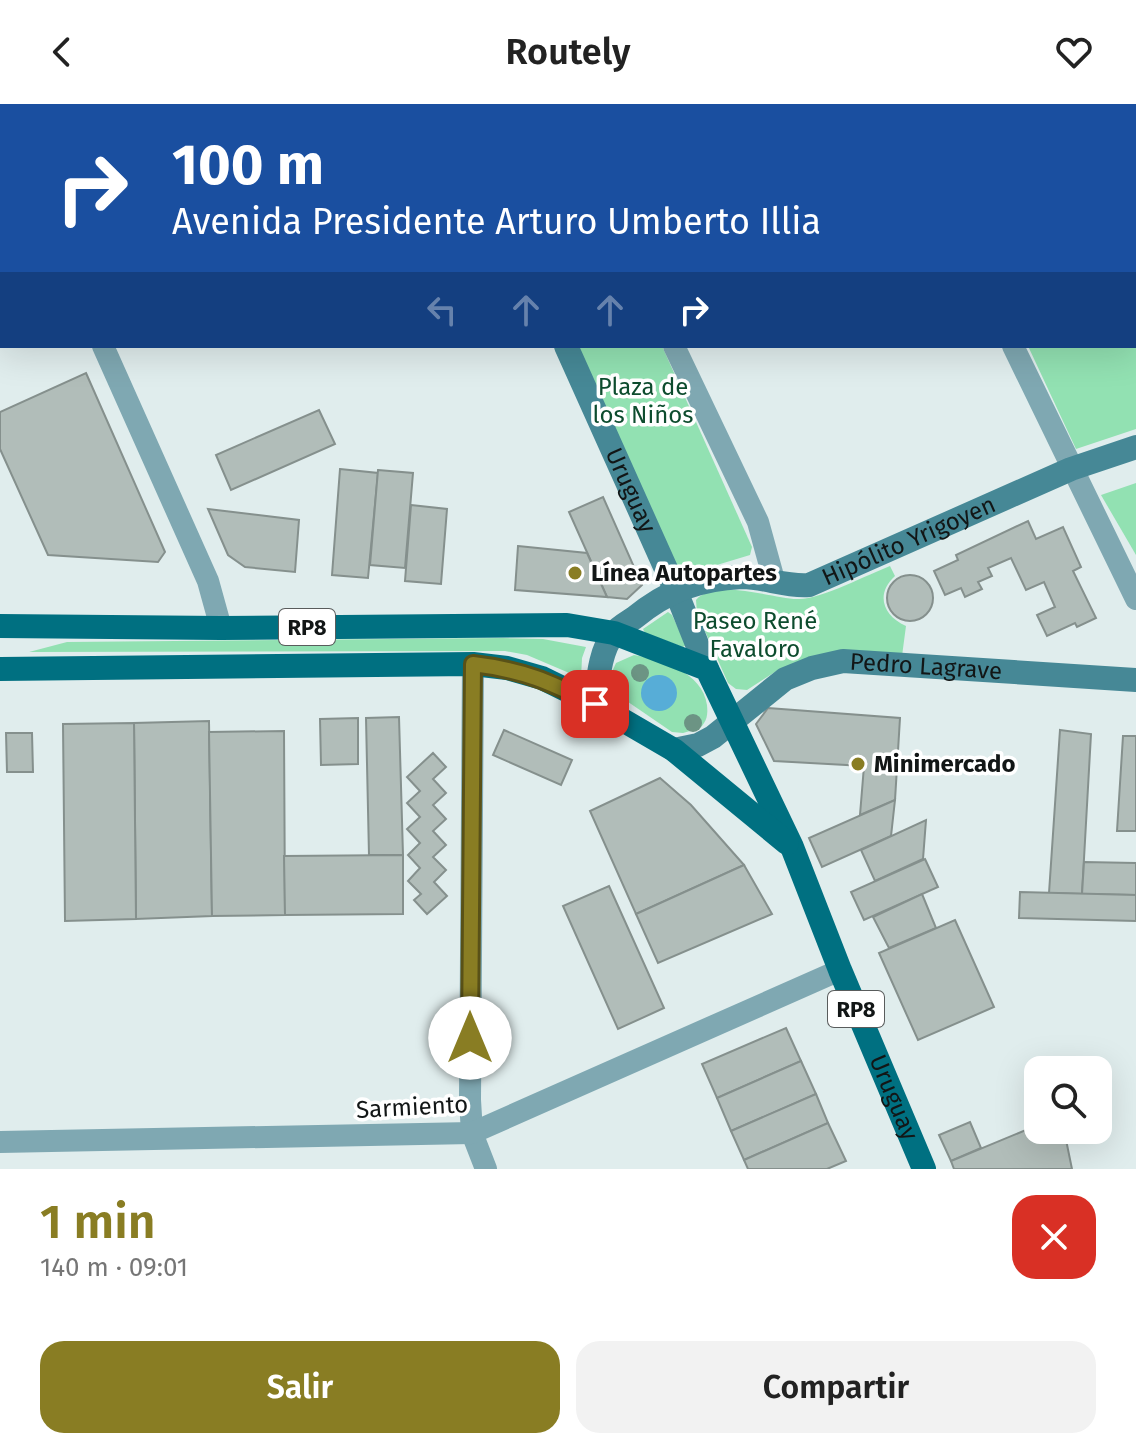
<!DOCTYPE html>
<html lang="es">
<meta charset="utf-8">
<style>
:root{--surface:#fff;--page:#f2f2f2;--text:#222;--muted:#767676;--accent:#897d23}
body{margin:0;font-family:"Fira Sans",sans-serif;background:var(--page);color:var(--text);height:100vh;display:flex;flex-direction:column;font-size:30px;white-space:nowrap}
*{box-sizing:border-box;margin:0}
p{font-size:26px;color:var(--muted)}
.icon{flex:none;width:44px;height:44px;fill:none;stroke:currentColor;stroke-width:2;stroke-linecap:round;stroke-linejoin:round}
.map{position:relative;height:1065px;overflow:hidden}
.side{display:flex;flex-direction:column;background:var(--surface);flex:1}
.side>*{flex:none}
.guide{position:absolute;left:0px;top:0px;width:1136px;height:244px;box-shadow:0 8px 32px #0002;background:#1a4fa0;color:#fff;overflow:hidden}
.tools{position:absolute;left:1024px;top:952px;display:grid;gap:16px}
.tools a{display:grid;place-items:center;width:88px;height:88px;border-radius:16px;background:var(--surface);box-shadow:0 8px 32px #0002;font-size:40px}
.pin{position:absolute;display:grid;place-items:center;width:68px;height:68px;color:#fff;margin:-34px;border-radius:16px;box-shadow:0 4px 12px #0006}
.me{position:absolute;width:88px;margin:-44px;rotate:0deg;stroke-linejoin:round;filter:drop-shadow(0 0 6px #0008)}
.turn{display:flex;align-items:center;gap:28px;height:168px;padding:0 40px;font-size:36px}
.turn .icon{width:104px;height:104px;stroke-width:2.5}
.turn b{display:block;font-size:56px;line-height:68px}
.lanes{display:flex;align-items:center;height:76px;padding:0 40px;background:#0003;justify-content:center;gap:40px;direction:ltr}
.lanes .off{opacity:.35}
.round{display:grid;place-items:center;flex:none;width:84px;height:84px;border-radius:24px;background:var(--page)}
.overview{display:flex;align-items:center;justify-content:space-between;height:136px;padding:0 40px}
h1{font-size:48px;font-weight:600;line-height:60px;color:var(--accent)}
.cta{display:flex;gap:16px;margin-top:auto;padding:16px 40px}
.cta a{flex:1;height:92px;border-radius:24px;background:var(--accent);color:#fff;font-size:32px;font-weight:600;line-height:92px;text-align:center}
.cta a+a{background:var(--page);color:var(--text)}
header{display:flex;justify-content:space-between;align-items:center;height:104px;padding:0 40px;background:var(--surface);font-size:36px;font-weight:600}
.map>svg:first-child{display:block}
</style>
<header><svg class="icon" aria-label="back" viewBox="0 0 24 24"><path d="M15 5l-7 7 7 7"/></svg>Routely<svg class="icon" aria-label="heart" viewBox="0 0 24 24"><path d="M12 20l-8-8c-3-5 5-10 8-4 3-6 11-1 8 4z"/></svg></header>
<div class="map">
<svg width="1136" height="1065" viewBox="0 0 1136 1065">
<rect width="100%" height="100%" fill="#e0eded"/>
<!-- green -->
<g fill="#92e1b2">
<polygon points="915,0 1136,0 1136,325 1076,345 1028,242 1134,242 1134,2"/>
<polygon points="574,242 662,242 752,443 750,451 687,470 678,469"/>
<polygon points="1136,379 1136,451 1101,391"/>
<path d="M890 462 895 472C875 490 883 512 906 522L902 552 778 566 747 586 736 585 728 579 697 509 696 496C714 474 772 494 797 495 817 497 869 470 890 462Z"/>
<polygon points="668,508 672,511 686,541 683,543 645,529 643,525"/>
<polygon points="503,534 543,535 586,543 582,554 581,574 527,551 505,547 29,548 67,538"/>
<path d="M634 551C662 556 702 568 707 601 708 611 707 617 700 624L683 629 672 628 615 589 611 584V570L616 559Z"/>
</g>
<!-- water -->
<circle fill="#57add7" cx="659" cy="589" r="18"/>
<!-- building -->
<g fill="#b1bdb9" stroke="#85908d" stroke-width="2">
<polygon points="86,269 165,448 158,458 48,451 0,345 0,308"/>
<polygon points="319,306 335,340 231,386 216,351"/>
<polygon points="340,365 378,369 368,474 332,471"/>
<polygon points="378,366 413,369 405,464 370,461"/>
<polygon points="603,393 642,481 627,495 607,493 569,408"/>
<polygon points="411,401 447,405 441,480 405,477"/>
<polygon points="208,405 299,416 295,468 245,463 228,451"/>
<polygon points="1028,417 1036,435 1063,423 1081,463 1073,467 1096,514 1077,523 1075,519 1047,532 1037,511 1055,503 1044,478 1026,486 1011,454 988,464 992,472 978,478 982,485 965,493 961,484 945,491 934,467 958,456 956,451"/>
<polygon points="518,442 587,449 607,493 515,486"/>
<circle cx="910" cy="494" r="23"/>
<polygon points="768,604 900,614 895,696 860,711 864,662 774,657 756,620"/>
<polygon points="399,613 403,751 369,751 366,614"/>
<polygon points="358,614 358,660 321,661 320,615"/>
<polygon points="209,617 212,812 136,815 134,619"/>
<polygon points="134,619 136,815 65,817 63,620"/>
<polygon points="504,626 572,656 561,681 493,651"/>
<polygon points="1060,626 1091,630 1082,790 1049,789"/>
<polygon points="284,627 285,811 212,812 209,628"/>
<polygon points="6,629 32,629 33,668 7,668"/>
<polygon points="1123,632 1136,632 1136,727 1117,727"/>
<polygon points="433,649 446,663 433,675 446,689 433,701 446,715 433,727 446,741 433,753 446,766 434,778 447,792 427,810 414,796 421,790 408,777 420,764 408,751 420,739 407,725 420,713 407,699 420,687 407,673"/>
<polygon points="660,674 691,701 744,761 636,810 590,707"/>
<polygon points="895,696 891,732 822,763 809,734"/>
<polygon points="926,716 923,755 875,777 861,746"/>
<polygon points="403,751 403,810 285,811 284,752"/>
<polygon points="925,755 938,783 864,816 851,788"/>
<polygon points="1084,758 1136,759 1136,791 1082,790"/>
<polygon points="744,761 772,810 658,859 636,810"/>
<polygon points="609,782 664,904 618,925 563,802"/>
<polygon points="1020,788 1136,791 1136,817 1019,814"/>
<polygon points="922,790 936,824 889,844 873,813"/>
<polygon points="955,816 994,903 918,936 879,849"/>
<polygon points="786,924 801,957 717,994 702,960"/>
<polygon points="801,957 816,990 731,1027 717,994"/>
<polygon points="816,990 828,1019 744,1056 731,1027"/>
<polygon points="970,1018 981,1044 951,1057 939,1031"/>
<polygon points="828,1019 846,1057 827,1065 748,1065 744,1056"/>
<polygon points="1038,1021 1038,1026 1064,1026 1072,1065 954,1065 951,1057"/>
</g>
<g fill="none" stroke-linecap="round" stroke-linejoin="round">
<!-- lane -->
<g stroke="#7fa8b2" stroke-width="11">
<polyline points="959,0 960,2"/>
<polyline points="1026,0 1027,2"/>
<polyline points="1089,0 1090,2"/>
<polyline points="1134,99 1136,103"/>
<polyline points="1134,150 1136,149"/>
</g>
<!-- street -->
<g stroke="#7fa8b2" stroke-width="22">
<polyline points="559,0 560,2"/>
<polyline points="899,0 900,2"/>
<polyline points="146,2 150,0"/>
<polyline points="0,14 2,18"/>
<polyline points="103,242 208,477 221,524"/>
<polyline points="674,242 758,418 774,476"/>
<polyline points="1013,242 1136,495"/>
<polyline points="473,560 470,996 472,1029 486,1065"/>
<polyline points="0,1038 472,1029 840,866"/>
</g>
<!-- secondary -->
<g stroke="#468896" stroke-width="24">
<polyline points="471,2 475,0"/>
<path id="s1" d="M566 242 675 485 707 565"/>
<path id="s2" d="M595 600C598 578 599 548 614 529 619 523 628 518 634 514 667 487 698 475 742 473 765 473 786 483 809 481L1071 365 1136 343"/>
<path id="s3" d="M674 646 698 641 713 633 785 575 812 564 843 557 1136 576"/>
</g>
<!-- primary -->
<g stroke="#007081" stroke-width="24">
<path id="s4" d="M0 522 221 524 567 521 614 529 707 565 792 743 840 866 924 1065"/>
<polyline points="0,565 473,560 507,564 542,574 595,600 674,646 787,739"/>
</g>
</g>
<!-- trees -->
<g fill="#6c9484">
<circle cx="640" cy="569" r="9"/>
<circle cx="693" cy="619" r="9"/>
</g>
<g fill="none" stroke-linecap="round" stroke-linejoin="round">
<!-- route casing -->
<g stroke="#595117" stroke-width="20">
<path id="route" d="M470 934 473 560C524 566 549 578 595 600"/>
</g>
<!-- route -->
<use href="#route" stroke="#897d23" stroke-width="14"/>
</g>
<!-- markers -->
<g fill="#897d23" stroke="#fff" stroke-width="3">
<circle cx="575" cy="469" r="8"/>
<circle cx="858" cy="660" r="8"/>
</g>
<g text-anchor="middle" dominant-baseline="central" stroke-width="7" stroke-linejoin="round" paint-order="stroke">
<!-- shield labels -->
<g fill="#fff" stroke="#595c5c" stroke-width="2">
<rect x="279" y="505" width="56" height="36" rx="6"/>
<rect x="828" y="887" width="56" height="36" rx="6"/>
</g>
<g font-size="22" font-weight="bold" fill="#121616">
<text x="307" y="523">RP8</text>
<text x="856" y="905">RP8</text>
</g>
<!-- park labels -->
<g font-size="24" fill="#0d4c2e" stroke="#fff">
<text x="643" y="283">Plaza de<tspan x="643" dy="28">los Niños</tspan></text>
<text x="755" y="517">Paseo René<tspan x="755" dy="28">Favaloro</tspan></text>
</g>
<!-- street labels -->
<g font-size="24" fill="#121616" stroke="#fff">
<text stroke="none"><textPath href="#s1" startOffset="158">Uruguay</textPath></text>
<text stroke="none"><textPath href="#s2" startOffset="394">Hipólito Yrigoyen</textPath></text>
<text stroke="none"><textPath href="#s3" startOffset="278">Pedro Lagrave</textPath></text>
<text stroke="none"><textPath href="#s4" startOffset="1182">Uruguay</textPath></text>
<text transform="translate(412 1003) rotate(-3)">Sarmiento</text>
</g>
<!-- poi labels -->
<g font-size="24" font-weight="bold" fill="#121616" stroke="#fff" text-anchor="start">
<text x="591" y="469">Línea Autopartes</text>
<text x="874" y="660">Minimercado</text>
</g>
</g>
</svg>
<div class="tools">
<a><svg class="icon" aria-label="search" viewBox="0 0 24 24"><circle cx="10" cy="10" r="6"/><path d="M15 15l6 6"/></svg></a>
</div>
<div class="pin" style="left:595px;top:600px;background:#d93025"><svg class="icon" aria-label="arrive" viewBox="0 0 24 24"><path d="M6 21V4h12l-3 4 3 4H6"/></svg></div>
<svg class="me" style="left:470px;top:934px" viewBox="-20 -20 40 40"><circle r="19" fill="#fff"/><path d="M0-13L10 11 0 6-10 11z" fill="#897d23"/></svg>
<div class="guide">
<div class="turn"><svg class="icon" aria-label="right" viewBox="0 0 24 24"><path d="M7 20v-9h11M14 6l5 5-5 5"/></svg><div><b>100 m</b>Avenida Presidente Arturo Umberto Illia</div></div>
<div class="lanes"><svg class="icon off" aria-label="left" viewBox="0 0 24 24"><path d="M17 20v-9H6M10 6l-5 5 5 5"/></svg><svg class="icon off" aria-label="ahead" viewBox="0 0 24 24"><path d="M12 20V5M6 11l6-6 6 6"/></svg><svg class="icon off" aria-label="ahead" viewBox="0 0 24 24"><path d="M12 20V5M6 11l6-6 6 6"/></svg><svg class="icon" aria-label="right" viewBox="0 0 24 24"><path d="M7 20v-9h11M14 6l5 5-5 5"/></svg></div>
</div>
</div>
<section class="side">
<div class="overview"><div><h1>1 min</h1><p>140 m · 09:01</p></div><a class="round" style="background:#d93025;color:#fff"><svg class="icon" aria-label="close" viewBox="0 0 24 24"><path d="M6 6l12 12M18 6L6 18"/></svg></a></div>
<div class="cta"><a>Salir</a><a>Compartir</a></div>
</section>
